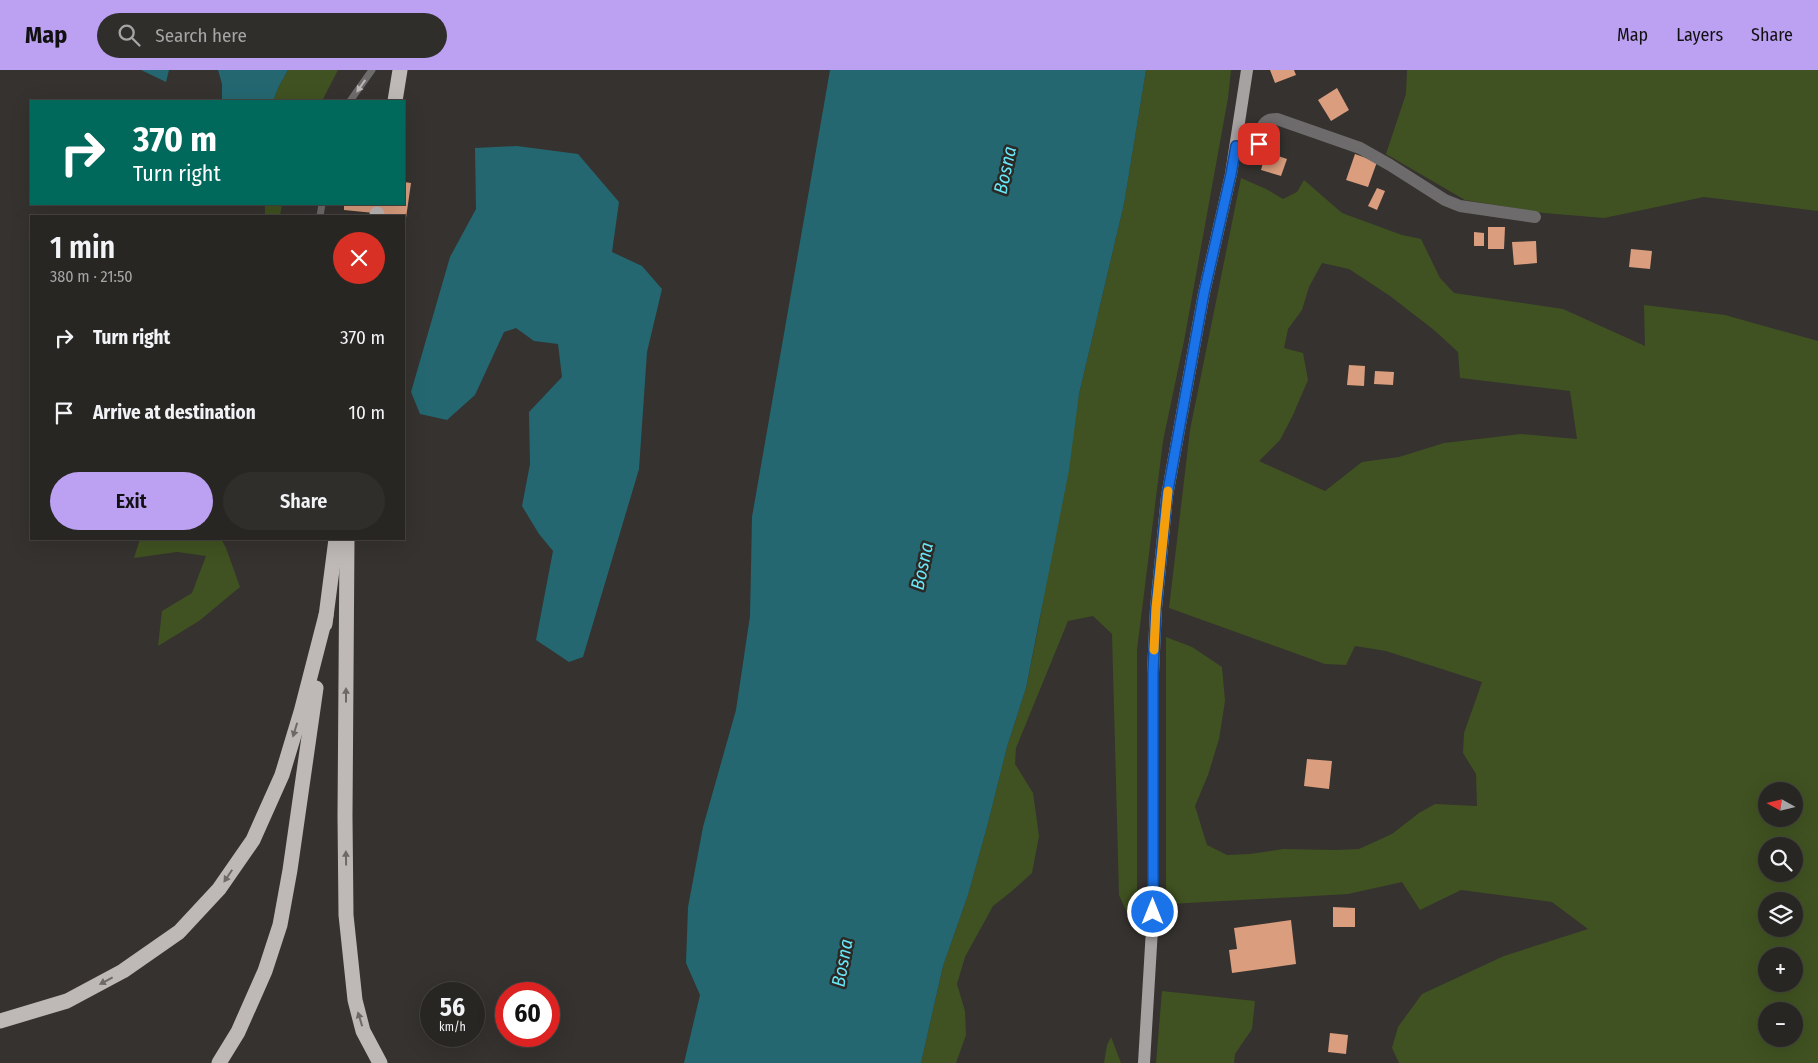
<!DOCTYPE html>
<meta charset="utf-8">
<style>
:root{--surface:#282623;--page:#302e2b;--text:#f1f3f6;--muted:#a5a5a6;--line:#444341;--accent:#bca0f2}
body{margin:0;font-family:"Fira Sans Condensed",sans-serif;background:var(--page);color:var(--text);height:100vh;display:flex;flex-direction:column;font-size:19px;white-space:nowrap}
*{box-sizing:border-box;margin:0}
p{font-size:16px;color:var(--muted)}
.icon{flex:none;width:28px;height:28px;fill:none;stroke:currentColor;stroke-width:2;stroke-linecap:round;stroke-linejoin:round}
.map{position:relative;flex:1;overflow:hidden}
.panel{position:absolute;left:30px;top:145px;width:375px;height:325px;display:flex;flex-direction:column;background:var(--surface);border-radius:0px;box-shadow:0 5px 20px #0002,0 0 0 1px var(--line)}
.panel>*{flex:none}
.banner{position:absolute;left:30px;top:30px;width:375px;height:105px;border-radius:0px;box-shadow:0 5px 20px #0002,0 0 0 1px var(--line);background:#00695c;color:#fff;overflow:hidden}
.needle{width:32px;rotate:278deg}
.tools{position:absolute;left:1758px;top:712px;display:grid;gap:10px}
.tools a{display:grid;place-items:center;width:45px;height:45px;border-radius:50%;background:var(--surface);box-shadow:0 5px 20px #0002,0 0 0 1px var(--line);font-size:25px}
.speed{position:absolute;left:420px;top:912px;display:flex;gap:10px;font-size:25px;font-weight:700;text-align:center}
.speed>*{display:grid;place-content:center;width:65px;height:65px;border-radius:50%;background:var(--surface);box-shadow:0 5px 20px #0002,0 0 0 1px var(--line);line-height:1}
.speed small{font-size:12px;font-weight:400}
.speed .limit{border:8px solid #d22;background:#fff;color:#111}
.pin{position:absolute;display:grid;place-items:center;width:42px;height:42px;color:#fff;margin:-21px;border-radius:10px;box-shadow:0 2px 8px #0006}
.me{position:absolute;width:55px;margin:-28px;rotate:0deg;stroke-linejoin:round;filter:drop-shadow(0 0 4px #0008)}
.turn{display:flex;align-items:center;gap:18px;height:105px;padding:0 20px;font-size:22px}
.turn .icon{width:65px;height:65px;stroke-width:2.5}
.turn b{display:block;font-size:35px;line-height:42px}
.round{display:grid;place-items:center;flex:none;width:52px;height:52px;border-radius:26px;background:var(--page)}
.summary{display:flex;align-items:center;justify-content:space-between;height:85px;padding:0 20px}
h1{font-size:30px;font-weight:600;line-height:38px}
.primary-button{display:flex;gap:10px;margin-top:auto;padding:10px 20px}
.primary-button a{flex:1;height:58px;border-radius:30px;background:var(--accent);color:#111;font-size:20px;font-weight:600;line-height:58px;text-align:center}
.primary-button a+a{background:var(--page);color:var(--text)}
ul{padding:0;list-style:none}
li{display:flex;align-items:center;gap:15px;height:75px;padding:0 20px}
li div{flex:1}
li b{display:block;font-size:19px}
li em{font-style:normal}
header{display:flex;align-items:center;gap:30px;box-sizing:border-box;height:70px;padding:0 25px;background:var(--accent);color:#111}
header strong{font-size:24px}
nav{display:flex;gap:28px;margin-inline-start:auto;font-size:18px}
.search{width:350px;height:45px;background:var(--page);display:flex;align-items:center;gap:12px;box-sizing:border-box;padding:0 18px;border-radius:28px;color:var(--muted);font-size:19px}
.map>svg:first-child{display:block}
</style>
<header>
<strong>Map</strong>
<div class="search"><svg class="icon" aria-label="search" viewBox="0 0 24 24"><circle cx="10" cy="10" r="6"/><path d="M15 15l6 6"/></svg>Search here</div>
<nav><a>Map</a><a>Layers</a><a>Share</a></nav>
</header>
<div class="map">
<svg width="1818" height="993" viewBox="0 0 1818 993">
<rect width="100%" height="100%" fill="#35322f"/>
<!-- green -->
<g fill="#405221" fill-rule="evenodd">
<polygon points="288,0 338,0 322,31 273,31 279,16"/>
<polygon points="1146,0 1231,0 1228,28 1184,271 1163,371 1137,580 1137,843 1127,843 1119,825 1112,564 1093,546 1068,551 1016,678 1015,694 1033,723 1039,766 1032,803 1012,821 993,836 965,887 957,914 965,941 966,965 956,993 921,993 943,896 968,825 988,753 1007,677 1026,618 1039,554 1079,324 1124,134"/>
<polygon points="1407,0 1818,0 1818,141 1704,127 1604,148 1544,143 1465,130 1386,84 1406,24"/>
<path d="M1241 108 1266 119 1283 129 1297 122 1304 110 1342 143 1402 165 1421 169 1440 208 1454 223 1563 239 1645 276 1644 235 1725 245 1818 271V993H1399L1392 978 1398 957 1422 924 1504 886 1588 859 1552 832 1461 820 1420 840 1402 812 1348 824 1170 834 1166 819V567L1192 577 1222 597 1225 631 1219 669 1208 705 1195 736 1207 775 1227 785 1250 784 1283 779 1336 780 1359 779 1392 764 1419 743 1435 734 1477 736 1476 704 1463 683 1464 663 1482 612 1386 581 1355 576 1346 595 1325 594 1169 538 1190 360ZM1322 193 1349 199 1390 226 1434 260 1458 282 1460 308 1570 321 1577 369 1521 364 1444 373 1399 387 1362 392 1325 421 1259 391 1280 370 1293 345 1308 310 1303 283 1284 278 1288 259 1302 240 1309 217ZM1766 721H1794V749H1766ZM1766 776H1794V804H1766ZM1794 831V859H1766V831ZM1794 886V914H1766V886ZM1766 941H1794V969H1766Z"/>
<polygon points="265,134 282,134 280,146 265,146"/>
<polygon points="140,469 221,469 226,478 240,517 199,551 158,576 162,541 192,523 206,486 177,482 134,488"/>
<polygon points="1162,921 1255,931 1252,959 1235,984 1234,993 1156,993"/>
<polygon points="1111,967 1121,993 1104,993 1107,975"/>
</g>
<!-- water -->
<g fill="#246770">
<polygon points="141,0 169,0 166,12"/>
<polygon points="218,0 288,0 279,16 273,31 222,31 222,14"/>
<polygon points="830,0 1146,0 1124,134 1079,324 1069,400 1026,618 1007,677 988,753 968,825 943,896 921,993 684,993 700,925 686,893 688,837 703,757 736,640 750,546 752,447"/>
<polygon points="517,76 578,84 619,132 612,182 642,196 662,219 647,282 639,399 583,587 569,592 536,570 553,481 539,464 522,436 530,394 529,342 562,307 558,274 534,271 516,258 504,262 475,325 447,350 420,344 411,322 450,187 476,139 475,78"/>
</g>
<!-- building -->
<g fill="#da9d7e">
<polygon points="1270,0 1294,0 1296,5 1275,13"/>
<polygon points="1337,18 1349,40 1331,51 1318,30"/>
<polygon points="1266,82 1287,89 1281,106 1261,100"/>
<polygon points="1355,84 1377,92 1368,117 1346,110"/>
<polygon points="404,112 411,113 406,148 404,146 344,140 344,134 404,134"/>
<polygon points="1377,118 1385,121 1377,140 1368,136"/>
<polygon points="1488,157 1505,157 1504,179 1488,179"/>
<polygon points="1474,162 1484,163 1484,176 1474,176"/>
<polygon points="1536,171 1537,193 1514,195 1512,172"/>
<polygon points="1631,179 1652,181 1650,199 1629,197"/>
<polygon points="1349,295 1365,296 1364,316 1347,315"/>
<polygon points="1375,301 1394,302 1393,315 1374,314"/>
<polygon points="1307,689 1332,691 1329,719 1304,716"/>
<polygon points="1333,837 1355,838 1355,857 1333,857"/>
<polygon points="1291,850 1296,894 1232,903 1229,880 1237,879 1234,858"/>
<polygon points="1330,963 1348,965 1346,984 1328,982"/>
</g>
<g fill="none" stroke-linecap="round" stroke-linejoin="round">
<!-- lane -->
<g stroke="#6d6b6b" stroke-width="7">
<polyline points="350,31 372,0"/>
<polyline points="320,146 322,134"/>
</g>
<!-- street -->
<path stroke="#6d6b6b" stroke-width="12" d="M1236 76C1270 91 1253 56 1269 50 1272 49 1275 49 1277 49L1360 78 1390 95 1445 130 1460 136 1535 147"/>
<!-- primary -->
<polyline stroke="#a7a2a2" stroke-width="12" points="1144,993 1153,842 1153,603 1156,538 1167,426 1204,223 1231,104 1247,0"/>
<!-- highway -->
<g stroke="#beb8b7" stroke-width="15">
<polyline points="395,31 400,0"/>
<polyline points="377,146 377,144"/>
<polyline points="347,469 345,746 346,845 355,930 363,961 380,993"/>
<polyline points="325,554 336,469"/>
<polyline points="0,951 67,931 123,901 179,862 219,819 253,770 282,705 301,642 326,545"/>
<polyline points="219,993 238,962 265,901 280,855 290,800 316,618"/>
</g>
</g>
<!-- one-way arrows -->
<defs><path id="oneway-solid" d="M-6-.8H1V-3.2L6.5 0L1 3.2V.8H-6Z" transform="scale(1.25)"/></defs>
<use fill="#bab8b7" href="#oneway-solid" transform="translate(361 16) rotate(125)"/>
<g fill="#6d6967">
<use href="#oneway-solid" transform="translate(346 625) rotate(-90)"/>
<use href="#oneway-solid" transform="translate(295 660) rotate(107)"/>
<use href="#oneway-solid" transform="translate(346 788) rotate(-91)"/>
<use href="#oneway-solid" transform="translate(228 806) rotate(124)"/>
<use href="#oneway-solid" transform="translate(106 911) rotate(152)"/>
<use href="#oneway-solid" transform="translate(360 949) rotate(-107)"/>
</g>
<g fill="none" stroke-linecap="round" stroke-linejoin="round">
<!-- route casing -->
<g stroke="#114b97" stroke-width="12">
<path id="route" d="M1153 842V603L1156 538 1167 426 1204 223 1231 104 1236 76C1245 80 1252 81 1259 74"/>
</g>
<!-- route -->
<use href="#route" stroke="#1a73e8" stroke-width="9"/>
<!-- slow -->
<polyline stroke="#f59e0b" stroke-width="9" points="1154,580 1156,538 1168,421"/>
</g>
<g text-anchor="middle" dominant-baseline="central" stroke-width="5" stroke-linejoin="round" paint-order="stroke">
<!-- water labels -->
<g font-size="19" font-style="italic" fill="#67e7f7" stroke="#2b2825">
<text transform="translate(1005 100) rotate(-78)">Bosna</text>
<text transform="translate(922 496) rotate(-78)">Bosna</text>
<text transform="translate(842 893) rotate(-80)">Bosna</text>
</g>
</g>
</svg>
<div class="tools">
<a><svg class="needle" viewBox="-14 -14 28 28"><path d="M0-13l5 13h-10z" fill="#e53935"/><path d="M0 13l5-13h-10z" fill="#a5a5a6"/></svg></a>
<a><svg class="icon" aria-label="search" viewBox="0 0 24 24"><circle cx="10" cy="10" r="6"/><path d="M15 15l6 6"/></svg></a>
<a><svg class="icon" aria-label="layers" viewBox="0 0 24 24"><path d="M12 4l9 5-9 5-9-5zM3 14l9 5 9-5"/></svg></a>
<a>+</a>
<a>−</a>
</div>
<div class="speed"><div>56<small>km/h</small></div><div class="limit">60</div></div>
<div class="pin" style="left:1259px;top:74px;background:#d93025"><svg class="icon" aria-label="arrive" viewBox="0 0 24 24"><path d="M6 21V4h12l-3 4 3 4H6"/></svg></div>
<svg class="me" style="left:1153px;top:842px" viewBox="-20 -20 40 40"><circle r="17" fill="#1a73e8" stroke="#fff" stroke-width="3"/><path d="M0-11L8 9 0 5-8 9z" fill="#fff"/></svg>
<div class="banner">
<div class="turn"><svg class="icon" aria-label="right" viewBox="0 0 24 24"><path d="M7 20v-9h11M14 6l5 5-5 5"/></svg><div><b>370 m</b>Turn right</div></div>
</div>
<section class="panel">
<div class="summary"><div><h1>1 min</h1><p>380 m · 21:50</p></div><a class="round" style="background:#d93025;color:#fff"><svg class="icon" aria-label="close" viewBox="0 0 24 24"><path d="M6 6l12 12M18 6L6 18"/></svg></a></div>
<ul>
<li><svg class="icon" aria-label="right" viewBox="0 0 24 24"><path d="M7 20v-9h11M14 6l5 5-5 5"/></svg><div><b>Turn right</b></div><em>370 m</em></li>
<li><svg class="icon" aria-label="arrive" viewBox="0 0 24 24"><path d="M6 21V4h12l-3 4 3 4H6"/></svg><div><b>Arrive at destination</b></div><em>10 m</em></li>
</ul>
<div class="primary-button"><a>Exit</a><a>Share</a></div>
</section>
</div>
